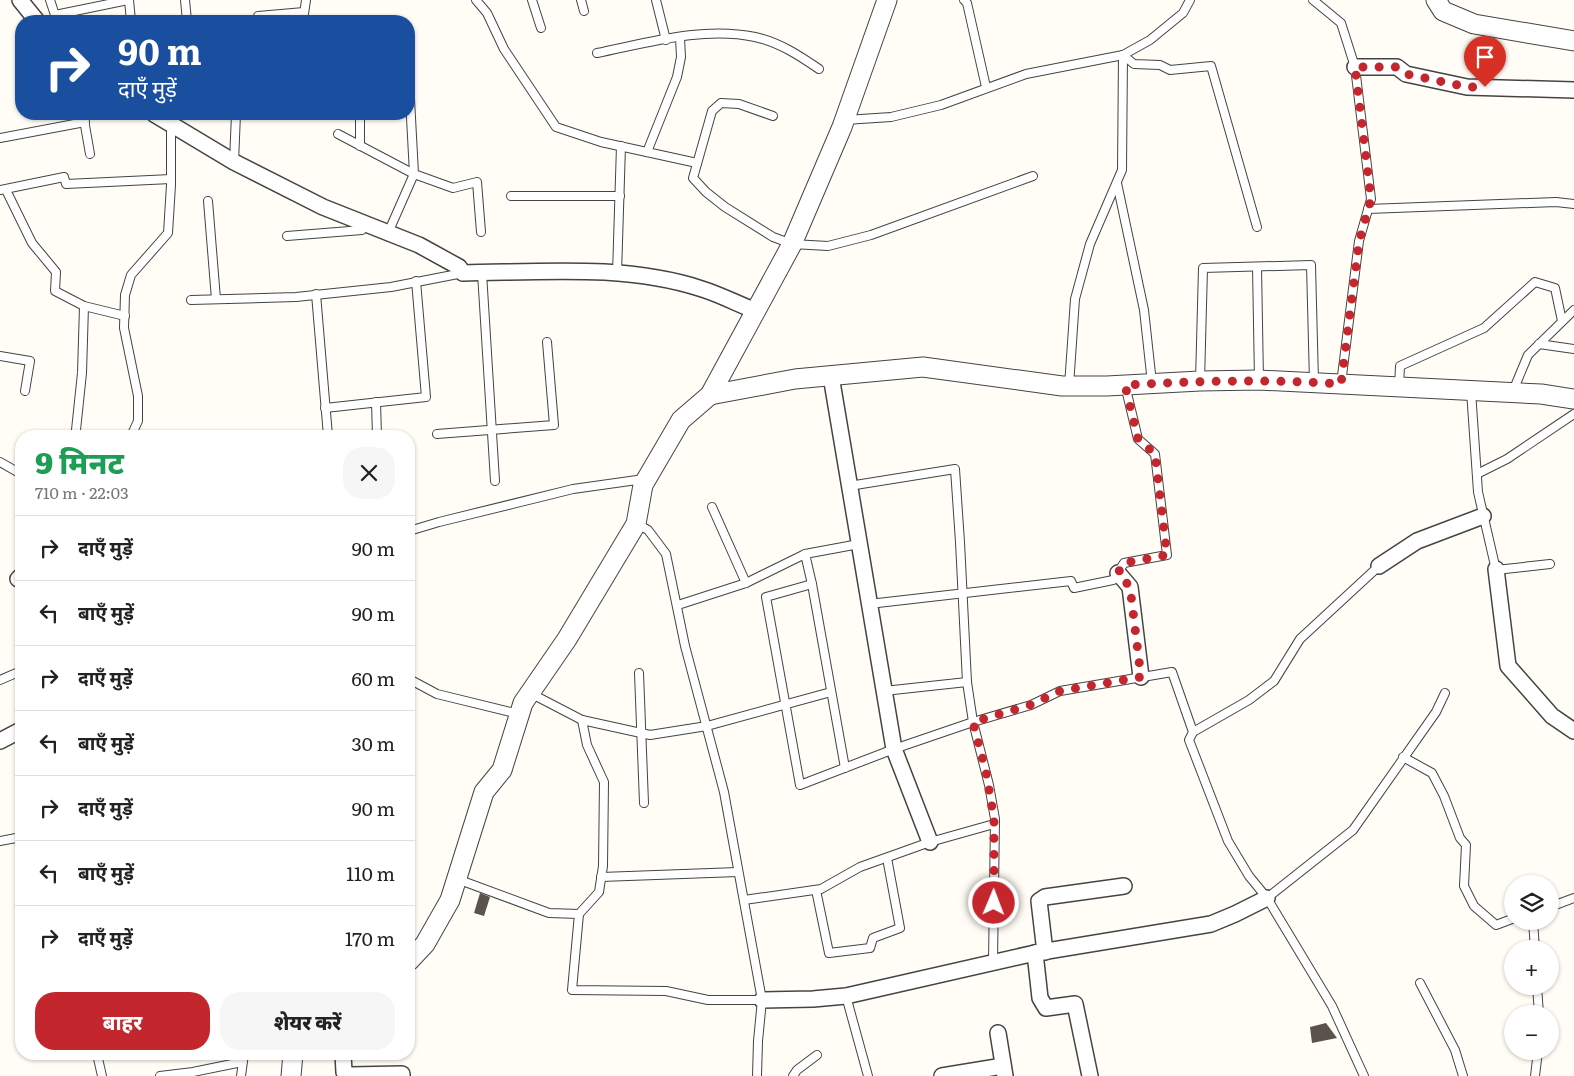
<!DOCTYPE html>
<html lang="hi">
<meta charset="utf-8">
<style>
:root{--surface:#fff;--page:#f6f6f6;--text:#222;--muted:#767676;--line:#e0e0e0;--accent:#c4262e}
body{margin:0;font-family:Literata,"Noto Sans Devanagari",serif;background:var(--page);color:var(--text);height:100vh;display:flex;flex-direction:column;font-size:19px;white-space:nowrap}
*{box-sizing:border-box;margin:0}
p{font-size:16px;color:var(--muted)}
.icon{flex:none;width:28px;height:28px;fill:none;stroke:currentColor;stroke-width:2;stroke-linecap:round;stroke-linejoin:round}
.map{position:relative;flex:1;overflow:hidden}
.drawer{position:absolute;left:15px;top:430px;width:400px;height:630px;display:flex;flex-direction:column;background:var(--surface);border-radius:20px;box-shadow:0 1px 4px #0004}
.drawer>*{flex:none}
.banner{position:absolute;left:15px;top:15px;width:400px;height:105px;border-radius:20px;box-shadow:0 1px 4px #0004;background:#1a4fa0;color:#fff;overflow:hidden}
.controls{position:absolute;left:1504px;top:875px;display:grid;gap:10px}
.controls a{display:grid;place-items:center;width:55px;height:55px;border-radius:50%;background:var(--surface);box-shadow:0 1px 4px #0004;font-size:25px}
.pin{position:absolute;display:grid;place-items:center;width:42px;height:42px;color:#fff;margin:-51px -21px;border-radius:50% 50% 50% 0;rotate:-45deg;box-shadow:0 0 5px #0007}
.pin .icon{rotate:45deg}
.me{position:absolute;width:55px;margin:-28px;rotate:1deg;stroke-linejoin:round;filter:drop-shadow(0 0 4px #0008)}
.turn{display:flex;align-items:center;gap:18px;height:105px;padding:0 20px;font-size:22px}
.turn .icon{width:65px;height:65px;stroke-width:2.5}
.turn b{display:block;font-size:35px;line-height:42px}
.round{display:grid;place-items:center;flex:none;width:52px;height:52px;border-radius:20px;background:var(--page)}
.summary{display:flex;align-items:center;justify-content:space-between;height:85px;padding:0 20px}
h1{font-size:30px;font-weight:800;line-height:38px;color:#1e9e55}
.button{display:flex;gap:10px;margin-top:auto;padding:10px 20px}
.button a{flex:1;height:58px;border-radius:20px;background:var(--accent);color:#fff;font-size:20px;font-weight:800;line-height:58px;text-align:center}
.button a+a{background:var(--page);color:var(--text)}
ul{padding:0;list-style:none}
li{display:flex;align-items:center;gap:15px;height:65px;padding:0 20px;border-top:1px solid var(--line)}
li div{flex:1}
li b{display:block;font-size:19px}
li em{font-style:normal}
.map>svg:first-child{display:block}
</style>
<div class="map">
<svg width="1574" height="1076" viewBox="0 0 1574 1076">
<rect width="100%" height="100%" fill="#fffdf5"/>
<!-- building -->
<g fill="#5a524d">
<polygon points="480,893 490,897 484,916 474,913"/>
<polygon points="1326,1023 1337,1038 1312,1043 1310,1027"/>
</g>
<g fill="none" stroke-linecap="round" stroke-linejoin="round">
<!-- service casing -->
<g stroke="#444" stroke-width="10">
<g id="service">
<polyline points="50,0 55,15 52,21"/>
<polyline points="129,0 131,21"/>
<polyline points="185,0 187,21"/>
<polyline points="476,0 487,13 504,49 556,127 601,142 697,163"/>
<polyline points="532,0 541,28"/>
<polyline points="581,0 584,11"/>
<polyline points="656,0 666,40"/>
<polyline points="964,0 967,3 986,87"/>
<polyline points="1313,0 1341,23 1355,67 1371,199 1359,241 1341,384"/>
<polyline points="55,15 128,0"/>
<polyline points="258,16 304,12"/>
<polyline points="303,21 306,0"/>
<path d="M597 53C647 43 703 26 755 37 779 42 800 56 819 69"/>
<polyline points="1123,55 1134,64 1160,65 1170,70 1211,66 1257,227"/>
<polyline points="83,114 90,154"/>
<polyline points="360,114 360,146"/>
<polyline points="773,116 739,104 721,103 712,111 693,178 706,192 725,207 773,237 792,244 828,246 871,235 1033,176"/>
<polyline points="845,120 891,117 941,105 1026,74 1123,55 1150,40 1183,13 1190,0"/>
<polyline points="338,134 414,174 453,188 477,182 481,232"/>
<polyline points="0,138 85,122"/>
<polyline points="647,152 677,77 681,57 680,38"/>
<polyline points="234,162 236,114"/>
<polyline points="1117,183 1144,310 1152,383"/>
<polyline points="0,190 64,177 66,184 171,179"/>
<polyline points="6,190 32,243 56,272 55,291 84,306 125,316"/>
<polyline points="511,196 620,196"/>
<polyline points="208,201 216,299"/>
<polyline points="1368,209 1556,202 1574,204"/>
<polyline points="388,233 414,174 409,80"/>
<polyline points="287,236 362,230 366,224"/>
<polyline points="1257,267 1259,380"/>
<polyline points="482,273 495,481"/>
<polyline points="617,274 621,146"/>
<polyline points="316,294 328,436"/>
<polyline points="191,300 296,297 391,287 463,273"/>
<polyline points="1539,344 1574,349"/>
<polyline points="0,356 30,361 25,391"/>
<polyline points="1200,381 1203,268 1311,265 1314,382"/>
<polyline points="1069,386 1075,299 1090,244 1122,170 1123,55"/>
<polyline points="1399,387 1400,366 1484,328 1535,282 1555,288 1562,321"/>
<polyline points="1471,391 1478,492 1496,570 1550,564"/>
<polyline points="1513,391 1528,355 1574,310"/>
<polyline points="376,402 377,436"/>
<polyline points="325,408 426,397 416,281"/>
<polyline points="76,430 82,373 84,306"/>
<polyline points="437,434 554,425 547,342"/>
<polyline points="131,436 138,421 138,396 124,328 125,295 131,275 168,233 171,185 171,124 178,114"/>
<polyline points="0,462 21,474"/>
<polyline points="1477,474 1507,459 1574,414"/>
<polyline points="849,486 955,469 960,542 967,682 973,722 989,785 995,819 993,962"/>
<polyline points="712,507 746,583"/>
<polyline points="637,524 648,530 666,554 685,646 724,792 762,1000 758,1041 757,1076"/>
<polyline points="409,531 439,522 573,489 644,479"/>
<polyline points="812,584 766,597 800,785 894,749 973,722 1031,705 1060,691 1172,672 1193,732 1189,740 1228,841 1249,876 1267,898 1332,1006 1364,1076"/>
<polyline points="869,604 1071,581 1074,588 1113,580 1124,563 1167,555 1155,454 1138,439 1125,385"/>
<polyline points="678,605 746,583 805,554"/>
<polyline points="639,673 644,803"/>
<polyline points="409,679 437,694 519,714"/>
<polyline points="0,680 21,671"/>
<polyline points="884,691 967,682"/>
<polyline points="530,693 582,720 650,735 707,726 831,692"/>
<polyline points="1193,732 1249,700 1274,681 1300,639 1379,566"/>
<polyline points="1403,757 1432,773 1444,796 1460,838 1466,845 1464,886 1474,906 1496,925 1512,919"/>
<polyline points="845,768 812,584 805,554 859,544"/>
<polyline points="0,841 21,837"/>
<polyline points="601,877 738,872"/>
<polyline points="457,879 549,913 579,914 599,892 603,866 604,782 587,745 582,720"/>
<polyline points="816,890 829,953 870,948 873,938 900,928 887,858"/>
<polyline points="1267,898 1353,830 1436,712 1445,693"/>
<polyline points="744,900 821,889 860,867 930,842 994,824"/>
<polyline points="1550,907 1574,898"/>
<polyline points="579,914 572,990 666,991 708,1000 762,1000"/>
<polyline points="1533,921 1535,949"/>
<polyline points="1420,983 1455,1050 1463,1076"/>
<polyline points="1537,986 1539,1014"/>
<polyline points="846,996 868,1076"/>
<polyline points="97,1054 102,1076"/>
<polyline points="160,1076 193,1072 242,1062"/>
<polyline points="241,1076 244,1054"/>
<polyline points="793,1076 797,1070 817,1055"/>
<polyline points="1535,1076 1538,1051"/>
</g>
</g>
<!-- minor casing -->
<g stroke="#444" stroke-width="18">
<g id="minor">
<polyline points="20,0 37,21"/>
<polyline points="1355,67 1397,67 1406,74 1467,87 1574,90"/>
<path d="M154 114 234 162 323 207 419 245 459 267 463 273C542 272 626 264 702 289 721 295 738 304 756 311"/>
<polyline points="831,376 894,749 930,842"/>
<polyline points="1379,566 1417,541 1483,516"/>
<polyline points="1496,569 1508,666 1552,716 1574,731"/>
<polyline points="1118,573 1130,587 1141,677"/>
<polyline points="18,579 21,576"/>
<polyline points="0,741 21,730"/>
<polyline points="1045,952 1039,901 1045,897 1124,886"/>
<polyline points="1035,953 1040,998 1046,1008 1075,1004 1090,1076"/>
<polyline points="762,1000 813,999 846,996 1035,953 1211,924 1235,914 1267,898"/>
<polyline points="998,1033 1005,1076"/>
<polyline points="343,1054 344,1072 350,1075 402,1074 402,1076"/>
<polyline points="942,1076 1003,1066"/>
</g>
</g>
<!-- tertiary casing -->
<g stroke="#444" stroke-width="21">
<g id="tertiary">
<polyline points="1436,0 1443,11 1474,24 1574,41"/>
<polyline points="710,395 795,379 923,367 1062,386 1107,386 1200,381 1259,380 1541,394 1574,399"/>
<polyline points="409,961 425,944 450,900 484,792 502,770 523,703 567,639 636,524 643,485 681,420 710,395 792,244 842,127 887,0"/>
<polyline points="291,1076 293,1054"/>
</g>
</g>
<!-- service -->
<use href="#service" stroke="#fff" stroke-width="8"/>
<!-- minor -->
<use href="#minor" stroke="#fff" stroke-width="15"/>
<!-- tertiary -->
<use href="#tertiary" stroke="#fff" stroke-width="19"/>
</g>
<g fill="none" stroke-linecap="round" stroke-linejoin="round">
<!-- route -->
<path stroke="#c4262e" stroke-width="9" stroke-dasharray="0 16.2" d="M994 903V819L986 772 973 722 1030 705 1060 691 1141 677 1130 587 1118 573 1124 563 1167 555 1155 454 1138 439 1125 385C1197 381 1268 379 1341 384L1359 242 1371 199 1355 67H1397L1406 74 1467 87H1485"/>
</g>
</svg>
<div class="controls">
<a><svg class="icon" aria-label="layers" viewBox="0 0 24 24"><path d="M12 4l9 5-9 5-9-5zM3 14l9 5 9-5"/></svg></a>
<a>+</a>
<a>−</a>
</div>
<div class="pin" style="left:1485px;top:87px;background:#d93025"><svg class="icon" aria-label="arrive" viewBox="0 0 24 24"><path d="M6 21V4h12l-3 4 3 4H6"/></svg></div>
<svg class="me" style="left:994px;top:903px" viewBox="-20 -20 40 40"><circle r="17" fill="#c4262e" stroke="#fff" stroke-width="3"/><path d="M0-11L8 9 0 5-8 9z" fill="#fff"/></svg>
<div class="banner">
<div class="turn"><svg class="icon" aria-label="right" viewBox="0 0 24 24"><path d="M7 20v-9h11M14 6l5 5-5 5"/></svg><div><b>90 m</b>दाएँ मुड़ें</div></div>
</div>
<section class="drawer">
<div class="summary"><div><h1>9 मिनट</h1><p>710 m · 22:03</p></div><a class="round"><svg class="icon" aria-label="close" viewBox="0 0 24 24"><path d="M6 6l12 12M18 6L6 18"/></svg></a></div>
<ul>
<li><svg class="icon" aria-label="right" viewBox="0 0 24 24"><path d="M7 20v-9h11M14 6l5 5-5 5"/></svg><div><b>दाएँ मुड़ें</b></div><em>90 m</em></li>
<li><svg class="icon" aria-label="left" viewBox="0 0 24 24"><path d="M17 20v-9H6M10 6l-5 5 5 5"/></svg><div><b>बाएँ मुड़ें</b></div><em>90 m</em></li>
<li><svg class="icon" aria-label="right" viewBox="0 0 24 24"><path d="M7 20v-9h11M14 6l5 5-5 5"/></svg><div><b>दाएँ मुड़ें</b></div><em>60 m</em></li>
<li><svg class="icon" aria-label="left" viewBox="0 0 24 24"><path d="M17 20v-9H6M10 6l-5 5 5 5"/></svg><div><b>बाएँ मुड़ें</b></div><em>30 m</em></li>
<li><svg class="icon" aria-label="right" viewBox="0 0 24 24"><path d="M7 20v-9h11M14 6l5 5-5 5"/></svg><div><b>दाएँ मुड़ें</b></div><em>90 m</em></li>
<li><svg class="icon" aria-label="left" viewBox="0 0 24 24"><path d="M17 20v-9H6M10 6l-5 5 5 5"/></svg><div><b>बाएँ मुड़ें</b></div><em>110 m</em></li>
<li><svg class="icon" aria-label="right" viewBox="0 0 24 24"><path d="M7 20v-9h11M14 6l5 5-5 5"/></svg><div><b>दाएँ मुड़ें</b></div><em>170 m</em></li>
</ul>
<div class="button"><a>बाहर</a><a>शेयर करें</a></div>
</section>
</div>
